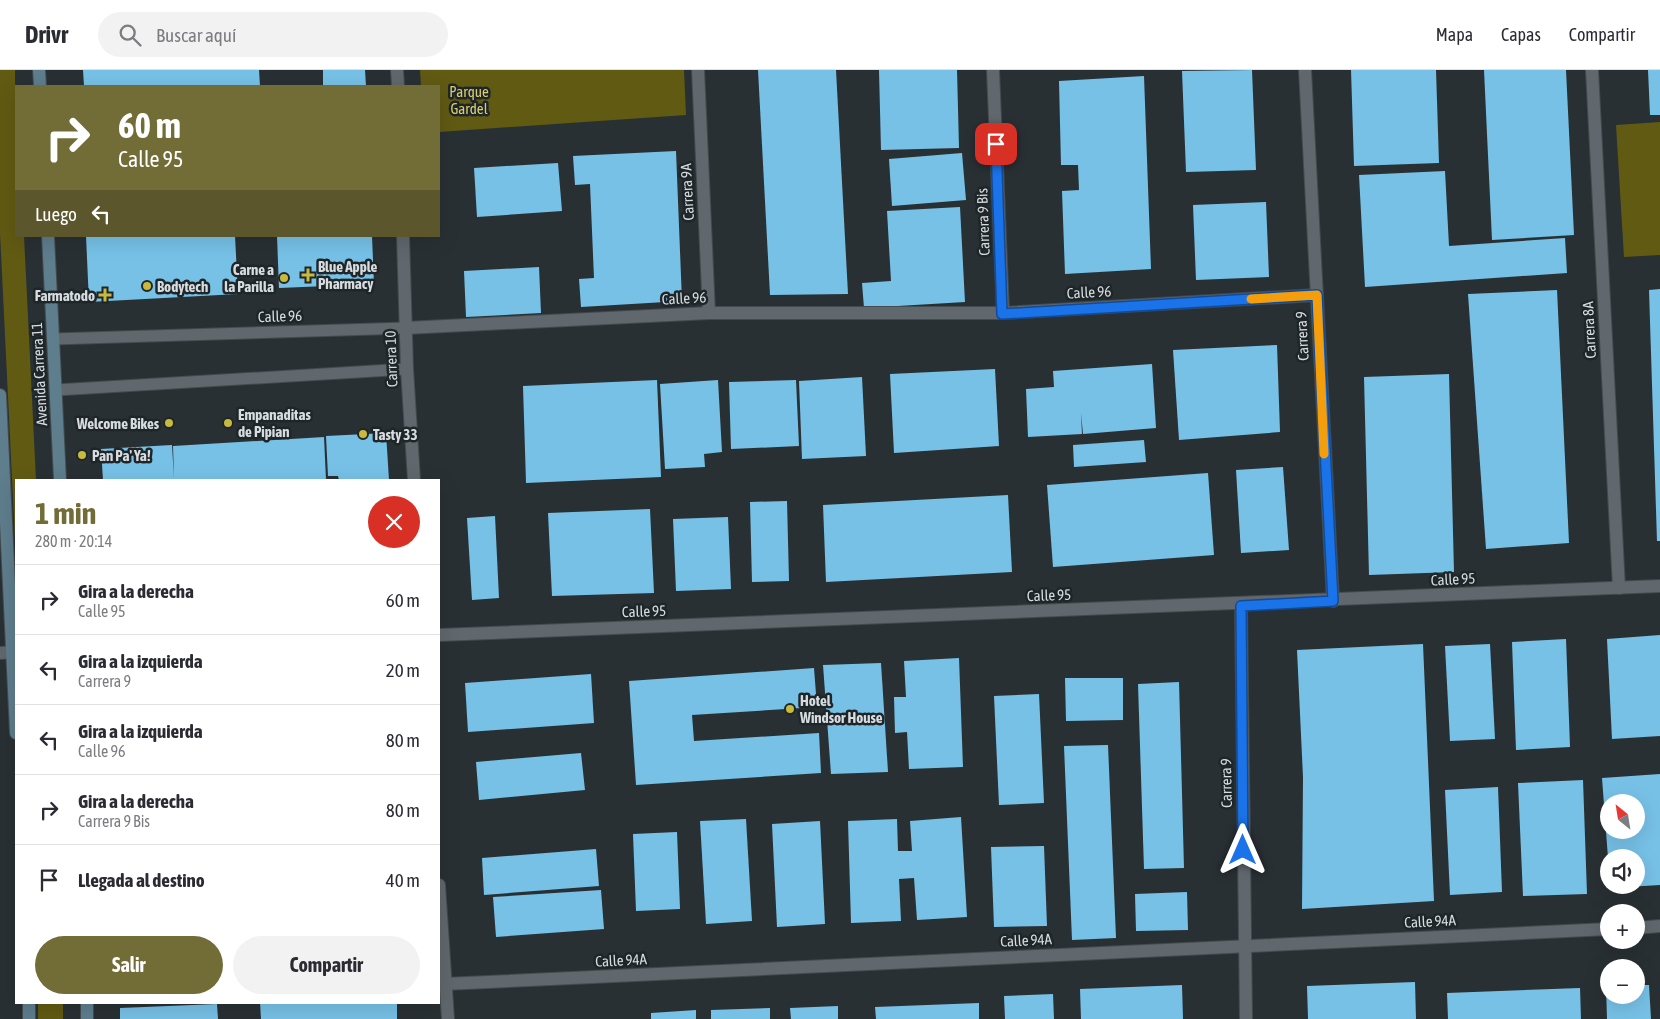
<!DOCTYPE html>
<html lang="es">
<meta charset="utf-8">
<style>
:root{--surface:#fff;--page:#f2f2f3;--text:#2b2b33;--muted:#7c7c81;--line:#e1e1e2;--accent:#726c37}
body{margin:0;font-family:"Asap Condensed",sans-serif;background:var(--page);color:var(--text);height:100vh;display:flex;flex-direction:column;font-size:19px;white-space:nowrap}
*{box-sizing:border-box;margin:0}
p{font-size:16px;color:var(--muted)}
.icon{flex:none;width:28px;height:28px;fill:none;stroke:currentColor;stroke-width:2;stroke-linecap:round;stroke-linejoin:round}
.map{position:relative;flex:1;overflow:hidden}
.sheet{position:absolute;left:15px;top:409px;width:425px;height:525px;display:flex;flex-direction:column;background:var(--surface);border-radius:0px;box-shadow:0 5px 20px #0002}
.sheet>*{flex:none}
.guide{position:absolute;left:15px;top:15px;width:425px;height:152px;border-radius:0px;box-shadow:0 5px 20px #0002;background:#726c37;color:#fff;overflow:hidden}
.needle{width:32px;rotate:330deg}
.buttons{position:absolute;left:1600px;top:724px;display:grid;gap:10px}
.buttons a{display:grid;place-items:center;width:45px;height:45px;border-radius:50%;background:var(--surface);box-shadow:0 5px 20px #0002;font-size:25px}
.pin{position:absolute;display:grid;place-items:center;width:42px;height:42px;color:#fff;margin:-21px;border-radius:10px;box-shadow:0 2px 8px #0006}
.me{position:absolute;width:55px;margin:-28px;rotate:0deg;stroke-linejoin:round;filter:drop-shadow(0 0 4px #0008)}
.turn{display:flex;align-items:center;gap:18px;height:105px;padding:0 20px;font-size:22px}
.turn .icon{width:65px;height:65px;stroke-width:2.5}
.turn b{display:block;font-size:35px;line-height:42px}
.then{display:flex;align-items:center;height:48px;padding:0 20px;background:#0003;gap:10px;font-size:19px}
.round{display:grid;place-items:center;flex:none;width:52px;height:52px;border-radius:26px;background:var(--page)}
.head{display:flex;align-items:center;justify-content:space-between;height:85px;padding:0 20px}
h1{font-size:30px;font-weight:700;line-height:38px;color:var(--accent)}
.cta{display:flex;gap:10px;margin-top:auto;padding:10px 20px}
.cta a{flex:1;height:58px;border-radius:30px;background:var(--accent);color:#fff;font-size:20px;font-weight:700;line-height:58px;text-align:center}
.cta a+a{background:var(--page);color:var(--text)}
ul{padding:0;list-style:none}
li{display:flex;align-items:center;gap:15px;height:70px;padding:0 20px;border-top:1px solid var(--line)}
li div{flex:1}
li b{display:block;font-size:19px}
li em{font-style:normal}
header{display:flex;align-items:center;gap:30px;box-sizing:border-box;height:70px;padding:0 25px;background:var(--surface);border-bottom:1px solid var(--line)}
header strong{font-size:24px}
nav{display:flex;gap:28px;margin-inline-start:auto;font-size:18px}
.search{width:350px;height:45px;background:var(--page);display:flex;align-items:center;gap:12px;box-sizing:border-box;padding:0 18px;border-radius:28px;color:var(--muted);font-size:19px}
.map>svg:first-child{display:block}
</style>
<header>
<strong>Drivr</strong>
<div class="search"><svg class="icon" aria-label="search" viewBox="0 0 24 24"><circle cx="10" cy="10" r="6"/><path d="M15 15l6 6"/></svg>Buscar aquí</div>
<nav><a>Mapa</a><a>Capas</a><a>Compartir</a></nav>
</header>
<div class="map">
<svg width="1660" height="949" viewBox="0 0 1660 949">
<rect width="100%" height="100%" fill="#293034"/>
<!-- green -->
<g fill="#615a13">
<polygon points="0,0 15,0 16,166 24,166 36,410 16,410 16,490 0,163"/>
<polygon points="420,0 684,0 686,45 439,62 439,16 421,16"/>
<polygon points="1660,52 1660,185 1624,187 1616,55"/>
<rect x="38" y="933" width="25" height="16"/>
</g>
<!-- building -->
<g fill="#77c1e7" fill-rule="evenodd">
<polygon points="83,0 259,0 260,16 84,16"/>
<polygon points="323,0 365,0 366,16 323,16"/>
<polygon points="758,0 836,0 848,224 770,225"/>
<polygon points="879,0 957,0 959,78 881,80"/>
<polygon points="1252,0 1256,100 1186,102 1182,1"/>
<polygon points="1351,0 1436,0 1439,93 1354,96"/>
<polygon points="1484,0 1566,0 1574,165 1492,170"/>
<polygon points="1648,0 1660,0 1660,45 1650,45"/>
<polygon points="1144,6 1151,199 1065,204 1062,121 1079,120 1078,95 1061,95 1059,11"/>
<polygon points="676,81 682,231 581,237 579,209 594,208 590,114 575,115 573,86"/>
<polygon points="962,83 966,130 892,136 889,89"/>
<polygon points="558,93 562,141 477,147 474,98"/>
<polygon points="1445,101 1449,176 1565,168 1567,203 1365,217 1359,105"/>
<polygon points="1266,132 1269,207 1196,210 1193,135"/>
<polygon points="960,137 965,232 864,238 862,213 891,211 887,141"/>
<polygon points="86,166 235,166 238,224 89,232"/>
<polygon points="277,166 372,166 374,214 279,218"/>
<polygon points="539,197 541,243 466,247 464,201"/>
<polygon points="1660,219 1660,471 1657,471 1649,220"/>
<polygon points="1557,220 1569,473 1486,479 1468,224"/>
<polygon points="1277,275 1280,362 1179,370 1173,280"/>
<polygon points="1152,294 1156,358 1083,364 1081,343 1082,364 1028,367 1026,319 1054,317 1053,301"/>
<polygon points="995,299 999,376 894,383 890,304"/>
<polygon points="1449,304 1454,502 1369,505 1364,307"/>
<polygon points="862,307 866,386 802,389 799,311"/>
<polygon points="657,310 661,407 526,413 523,316"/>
<polygon points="718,310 722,382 704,384 705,397 665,399 660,314"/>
<polygon points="796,310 799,376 731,379 729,312"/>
<polygon points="386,363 389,410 339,410 338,406 328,406 326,366"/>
<polygon points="324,367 326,410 103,410 101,379 172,375 174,408 173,376"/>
<polygon points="1144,370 1146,392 1074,397 1073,375"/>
<polygon points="1283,397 1289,480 1241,483 1236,400"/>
<polygon points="1208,403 1214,485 1053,497 1047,415"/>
<polygon points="1008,425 1012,502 826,512 823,435"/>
<polygon points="787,431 789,511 752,512 750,432"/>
<polygon points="650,439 654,523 552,526 548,443"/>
<polygon points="495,446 499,528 472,530 467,448"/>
<polygon points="728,447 731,519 676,521 673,449"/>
<polygon points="1660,565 1660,666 1612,669 1607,569"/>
<polygon points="1566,569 1570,677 1516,680 1512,572"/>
<polygon points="1423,574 1434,831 1302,839 1303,707 1297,580"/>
<polygon points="1490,574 1495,669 1450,671 1445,576"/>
<polygon points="959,588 963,697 909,699 907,662 895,663 894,627 906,627 904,591"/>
<polygon points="881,593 888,702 831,704 823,595"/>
<polygon points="814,598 817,637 692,645 694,671 819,663 821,703 636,715 629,611"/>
<polygon points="591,604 594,653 468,662 465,613"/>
<polygon points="1065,608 1123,608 1123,650 1066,651"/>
<polygon points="1179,612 1184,798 1144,799 1138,614"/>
<polygon points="1039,624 1044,733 999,735 994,626"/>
<polygon points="1108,675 1116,868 1072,870 1064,676"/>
<polygon points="581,683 585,720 479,730 476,692"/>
<path d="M1660 704V815L1610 818 1609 815H1636V788H1608L1602 708ZM1609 732H1636V760H1609Z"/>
<polygon points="1583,710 1587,824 1523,826 1518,713"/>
<polygon points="1498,717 1502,822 1450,825 1445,720"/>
<polygon points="961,747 967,847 917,850 914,808 899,809 901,851 851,853 848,751 897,749 898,781 912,781 910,751"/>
<polygon points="746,749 752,851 706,854 700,751"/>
<polygon points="820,751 825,854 777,857 772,754"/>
<polygon points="677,762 680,839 636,841 633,764"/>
<polygon points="1044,776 1047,856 994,857 991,777"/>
<polygon points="596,779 599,816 484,825 482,788"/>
<polygon points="601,820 604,859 496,867 493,827"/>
<polygon points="1187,822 1188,860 1136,861 1135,824"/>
<polygon points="1415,912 1416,949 1308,949 1307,916"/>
<polygon points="1182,915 1183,949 1081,949 1080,919"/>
<polygon points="1636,915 1649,915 1651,949 1607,949 1606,916 1609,916 1609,925 1636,925"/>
<polygon points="1580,918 1581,949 1448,949 1447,923"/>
<polygon points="1053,924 1054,949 1005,949 1004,926"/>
<polygon points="260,932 397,932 397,949 261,949"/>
<polygon points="979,933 979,949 876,949 875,937"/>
<polygon points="217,934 218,949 120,949 120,938"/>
<polygon points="838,936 838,949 791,949 790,938"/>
<polygon points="770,938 770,949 711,949 711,940"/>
<polygon points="696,940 696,949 651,949 651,943"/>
</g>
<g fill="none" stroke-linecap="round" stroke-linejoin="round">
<!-- lane casing -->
<g stroke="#444b4f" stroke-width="13">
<g id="lane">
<polyline points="53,269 406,258"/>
<polyline points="56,320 407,299"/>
</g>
</g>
<!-- street casing -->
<g stroke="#444b4f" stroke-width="14">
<g id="street">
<polyline points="397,0 398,16"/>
<polyline points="698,0 709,243"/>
<polyline points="993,0 1003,243"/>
<polyline points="1305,0 1333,531"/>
<polyline points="1592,0 1619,518"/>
<polyline points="403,166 407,299 414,410"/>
<polyline points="406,258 709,243 1003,243 1317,225"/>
<polyline points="1241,536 1246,949"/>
<path d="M439 565C846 550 1253 535 1660 516"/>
<polyline points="0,583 16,582"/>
<polyline points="439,815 448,949"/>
<polyline points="1636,858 1660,856"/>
<polyline points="444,914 1609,859"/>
</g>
</g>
<!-- secondary casing -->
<g stroke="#444b4f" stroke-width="14">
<g id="secondary">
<polyline points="39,0 40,16"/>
<polyline points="48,166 60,410"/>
<polyline points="0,325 16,663"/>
<polyline points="29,932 29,949"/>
<polyline points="87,932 87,949"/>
</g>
</g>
<!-- lane -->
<use href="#lane" stroke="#60686d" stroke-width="11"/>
<!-- street -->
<use href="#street" stroke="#60686d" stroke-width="12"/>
<!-- secondary -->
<use href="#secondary" stroke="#5e7d8d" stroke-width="12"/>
</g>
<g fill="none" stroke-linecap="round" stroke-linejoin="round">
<!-- route casing -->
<g stroke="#114b97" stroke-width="12">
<polyline id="route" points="996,74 1002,244 1317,225 1333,531 1241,536 1243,780"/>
</g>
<!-- route -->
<use href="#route" stroke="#1a73e8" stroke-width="9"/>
<!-- slow -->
<polyline stroke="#f59e0b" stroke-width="9" points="1251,229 1317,225 1324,384"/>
</g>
<!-- markers -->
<g fill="#c8bb3b" stroke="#1f262a" stroke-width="2">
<path d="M305.5 197.5h5v5h5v5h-5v5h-5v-5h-5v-5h5z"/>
<circle cx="284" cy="208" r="5"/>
<circle cx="147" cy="216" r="5"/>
<path d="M102.5 217.5h5v5h5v5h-5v5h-5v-5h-5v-5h5z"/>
<circle cx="169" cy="353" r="5"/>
<circle cx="228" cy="353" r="5"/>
<circle cx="363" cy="364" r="5"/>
<circle cx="82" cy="385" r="5"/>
<circle cx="790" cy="639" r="5"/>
</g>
<g text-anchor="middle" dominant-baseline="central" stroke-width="5" stroke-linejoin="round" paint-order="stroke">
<!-- park labels -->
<g font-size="15" fill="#dacf6c" stroke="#1f262a">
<text x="469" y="21">Parque<tspan x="469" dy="17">Gardel</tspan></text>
</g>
<!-- street labels -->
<g font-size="15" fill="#d7dcdf" stroke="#1f262a">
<text transform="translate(687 122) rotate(-93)">Carrera 9A</text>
<text transform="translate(983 152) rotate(-92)">Carrera 9 Bis</text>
<text transform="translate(1089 222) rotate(-3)">Calle 96</text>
<text transform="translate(684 228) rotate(-3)">Calle 96</text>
<text transform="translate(280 246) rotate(-2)">Calle 96</text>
<text transform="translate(1589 260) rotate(-93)">Carrera 8A</text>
<text transform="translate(1302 266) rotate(-93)">Carrera 9</text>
<text transform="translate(391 289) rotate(-92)">Carrera 10</text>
<text transform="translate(39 304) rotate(-93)">Avenida Carrera 11</text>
<text transform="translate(1453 509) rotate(-3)">Calle 95</text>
<text transform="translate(1049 525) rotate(-2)">Calle 95</text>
<text transform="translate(644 541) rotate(-2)">Calle 95</text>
<text transform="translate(1226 713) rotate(-91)">Carrera 9</text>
<text transform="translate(1430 851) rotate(-3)">Calle 94A</text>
<text transform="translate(1026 870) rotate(-3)">Calle 94A</text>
<text transform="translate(621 890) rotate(-3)">Calle 94A</text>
</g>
<!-- poi labels -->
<g font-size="15" font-weight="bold" fill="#d7dcdf" stroke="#1f262a" text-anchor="start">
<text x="318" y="196">Blue Apple<tspan x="318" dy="17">Pharmacy</tspan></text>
<text x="274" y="199" text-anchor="end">Carne a<tspan x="274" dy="17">la Parilla</tspan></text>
<text x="157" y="216">Bodytech</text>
<text x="95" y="225" text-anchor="end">Farmatodo</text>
<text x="238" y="344">Empanaditas<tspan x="238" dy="17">de Pipian</tspan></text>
<text x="159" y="353" text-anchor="end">Welcome Bikes</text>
<text x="373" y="364">Tasty 33</text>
<text x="92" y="385">Pan Pa' Ya!</text>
<text x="800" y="630">Hotel<tspan x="800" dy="17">Windsor House</tspan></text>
</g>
</g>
</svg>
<div class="buttons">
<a><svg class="needle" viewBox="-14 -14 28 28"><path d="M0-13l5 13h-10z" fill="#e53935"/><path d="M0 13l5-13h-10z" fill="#7c7c81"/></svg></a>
<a><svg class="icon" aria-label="sound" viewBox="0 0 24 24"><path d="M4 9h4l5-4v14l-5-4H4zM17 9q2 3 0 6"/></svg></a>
<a>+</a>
<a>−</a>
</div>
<div class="pin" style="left:996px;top:74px;background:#d93025"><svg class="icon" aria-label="arrive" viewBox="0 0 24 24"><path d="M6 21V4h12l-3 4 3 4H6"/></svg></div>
<svg class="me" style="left:1243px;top:780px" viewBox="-20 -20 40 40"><path d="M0-17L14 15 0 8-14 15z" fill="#1a73e8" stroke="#fff" stroke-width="4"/></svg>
<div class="guide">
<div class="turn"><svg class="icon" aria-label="right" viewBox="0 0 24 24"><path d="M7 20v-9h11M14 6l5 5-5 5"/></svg><div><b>60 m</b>Calle 95</div></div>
<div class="then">Luego<svg class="icon" aria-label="left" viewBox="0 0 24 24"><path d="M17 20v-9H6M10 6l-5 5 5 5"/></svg></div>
</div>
<section class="sheet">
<div class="head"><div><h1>1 min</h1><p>280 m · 20:14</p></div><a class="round" style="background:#d93025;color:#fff"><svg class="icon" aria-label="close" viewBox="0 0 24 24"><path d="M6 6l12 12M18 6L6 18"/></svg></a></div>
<ul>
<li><svg class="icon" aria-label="right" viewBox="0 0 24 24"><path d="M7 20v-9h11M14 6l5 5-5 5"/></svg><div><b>Gira a la derecha</b><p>Calle 95</p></div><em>60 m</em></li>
<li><svg class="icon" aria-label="left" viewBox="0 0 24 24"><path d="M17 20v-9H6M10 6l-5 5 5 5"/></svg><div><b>Gira a la izquierda</b><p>Carrera 9</p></div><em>20 m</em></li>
<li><svg class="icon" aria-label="left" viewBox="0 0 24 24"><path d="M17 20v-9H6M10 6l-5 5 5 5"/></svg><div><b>Gira a la izquierda</b><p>Calle 96</p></div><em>80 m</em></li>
<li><svg class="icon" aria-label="right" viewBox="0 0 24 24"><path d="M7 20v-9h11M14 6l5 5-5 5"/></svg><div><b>Gira a la derecha</b><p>Carrera 9 Bis</p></div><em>80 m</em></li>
<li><svg class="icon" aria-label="arrive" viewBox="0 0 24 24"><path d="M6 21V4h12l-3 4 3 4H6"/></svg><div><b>Llegada al destino</b></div><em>40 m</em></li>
</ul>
<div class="cta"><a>Salir</a><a>Compartir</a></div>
</section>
</div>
